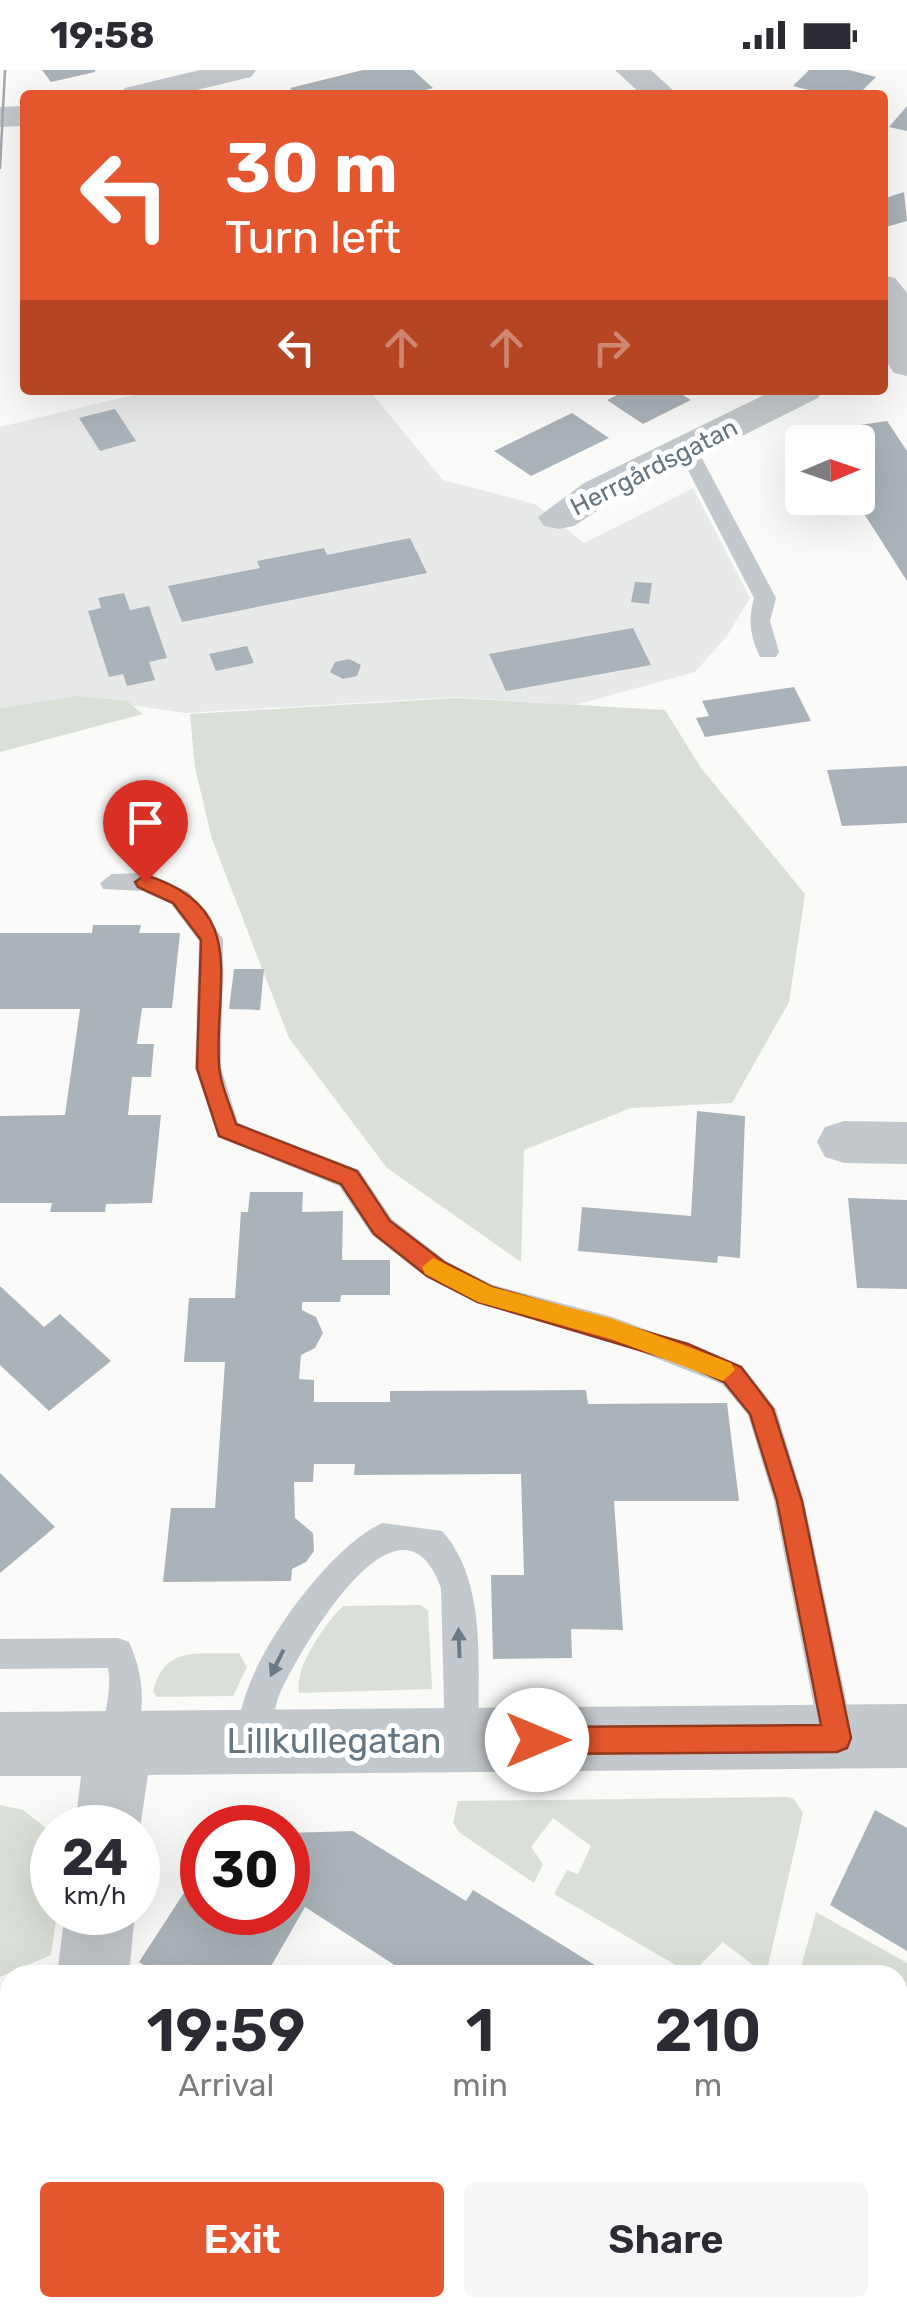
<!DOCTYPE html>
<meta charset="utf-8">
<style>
:root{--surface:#fff;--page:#f7f7f7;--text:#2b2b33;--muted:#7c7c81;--accent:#e4572e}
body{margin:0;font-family:Rubik,sans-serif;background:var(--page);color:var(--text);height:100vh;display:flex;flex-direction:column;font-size:38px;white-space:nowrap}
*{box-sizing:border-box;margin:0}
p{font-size:32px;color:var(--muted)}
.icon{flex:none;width:55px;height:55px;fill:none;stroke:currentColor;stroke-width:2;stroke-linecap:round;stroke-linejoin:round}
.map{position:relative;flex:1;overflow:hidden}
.side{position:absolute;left:0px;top:1895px;width:908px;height:352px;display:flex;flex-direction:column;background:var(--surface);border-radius:30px 30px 0 0;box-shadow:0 10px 40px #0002}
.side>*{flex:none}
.guide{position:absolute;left:20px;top:20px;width:868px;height:305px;border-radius:10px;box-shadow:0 10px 40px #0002;background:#e4572e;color:#fff;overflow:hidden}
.needle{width:65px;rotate:88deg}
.tools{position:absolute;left:785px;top:355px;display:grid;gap:20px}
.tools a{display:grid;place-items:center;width:90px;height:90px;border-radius:10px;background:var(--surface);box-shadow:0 10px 40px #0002;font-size:50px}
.speed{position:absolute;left:30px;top:1735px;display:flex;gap:20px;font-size:50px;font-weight:700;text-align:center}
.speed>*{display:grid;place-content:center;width:130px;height:130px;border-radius:50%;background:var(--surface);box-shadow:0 10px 40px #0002;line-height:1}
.speed small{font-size:25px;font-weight:400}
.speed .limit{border:15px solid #d22;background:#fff;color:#111}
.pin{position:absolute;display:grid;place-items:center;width:85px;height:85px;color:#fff;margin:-102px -42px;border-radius:50% 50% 50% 0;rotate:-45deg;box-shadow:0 0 10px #0007}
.pin .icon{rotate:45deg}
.me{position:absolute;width:110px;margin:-55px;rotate:90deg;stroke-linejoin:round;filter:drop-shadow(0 0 8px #0008)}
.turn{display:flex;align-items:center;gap:35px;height:210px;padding:0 40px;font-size:45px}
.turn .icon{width:130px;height:130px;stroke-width:2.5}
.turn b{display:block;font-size:70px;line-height:85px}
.lanes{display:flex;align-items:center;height:95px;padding:0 40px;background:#0003;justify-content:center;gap:50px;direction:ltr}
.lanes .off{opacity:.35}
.eta{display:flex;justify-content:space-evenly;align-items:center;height:170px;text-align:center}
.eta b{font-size:60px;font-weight:600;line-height:70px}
.primary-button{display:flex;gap:20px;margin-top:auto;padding:20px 40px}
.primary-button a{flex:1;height:115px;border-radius:10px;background:var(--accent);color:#fff;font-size:40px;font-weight:600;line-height:115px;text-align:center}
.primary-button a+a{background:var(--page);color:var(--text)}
.status{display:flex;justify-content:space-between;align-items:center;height:70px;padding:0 50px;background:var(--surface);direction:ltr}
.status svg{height:28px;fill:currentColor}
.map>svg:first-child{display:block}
</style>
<div class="status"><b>19:58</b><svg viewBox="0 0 49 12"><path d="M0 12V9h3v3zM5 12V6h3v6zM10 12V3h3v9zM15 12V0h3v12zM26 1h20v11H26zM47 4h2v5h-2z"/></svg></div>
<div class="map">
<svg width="907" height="2246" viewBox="0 0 907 2246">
<rect width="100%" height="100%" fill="#fafaf8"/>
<!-- built -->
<polygon fill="#e8e9e9" points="154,320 369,320 443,410 535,434 584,473 693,418 750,528 727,566 695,602 575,635 456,627 185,643 75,627 0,638 0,357"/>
<!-- green -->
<g fill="#dadfd7">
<polygon points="77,626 127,631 143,644 0,682 0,638"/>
<polygon points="456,628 665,640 701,698 805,824 789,932 732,1033 631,1038 524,1080 521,1192 387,1098 289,968 212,769 195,698 190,644"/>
<path d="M420 1535 428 1540 432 1619 299 1623C294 1597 325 1554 343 1536Z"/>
<path d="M239 1583 247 1597 233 1626 157 1627 153 1621C165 1574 199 1585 239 1583Z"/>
<polygon points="785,1727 793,1728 803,1743 766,1905 723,1872 691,1904 554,1824 567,1800 578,1804 591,1776 553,1748 531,1777 543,1794 534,1813 460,1763 453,1753 458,1731"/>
<polygon points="0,1735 23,1740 52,1763 52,1842 57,1843 51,1885 0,1907"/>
<polygon points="816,1842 907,1893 907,2000 898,1995 898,1905 799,1905"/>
<polygon points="10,1985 10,2135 0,2137 0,1988"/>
</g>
<!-- building -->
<g fill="#aab3b9">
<polygon points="42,0 95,0 95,2 51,12"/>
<polygon points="363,0 413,0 433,18 406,25 296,25 290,18"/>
<polygon points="809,0 849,0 876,7 858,25 828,25 793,16"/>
<polygon points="907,36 907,61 889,57"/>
<polygon points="904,122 907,151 882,158 882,129"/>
<polygon points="627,320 675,320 691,330 643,354 607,330"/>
<polygon points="115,339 136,371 100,381 79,348"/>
<polygon points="572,343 609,368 531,406 494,381"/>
<polygon points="887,351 907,381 907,511 854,428 858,372 819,372 813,362"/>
<polygon points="410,468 427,503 182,552 168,516 260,498 257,491 324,478 327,485"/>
<polygon points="635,512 652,513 649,534 631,532"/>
<polygon points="124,523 130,540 149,536 167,588 149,592 155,610 127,616 123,604 109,607 88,541 101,538 98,528"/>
<polygon points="633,558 651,595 506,621 489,584"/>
<polygon points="247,576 254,593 216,601 209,584"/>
<polygon points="349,589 361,595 357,606 343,609 330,602 335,592"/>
<polygon points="794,617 811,651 705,667 696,648 709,646 702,631"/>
<polygon points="907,696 907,753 842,756 827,700"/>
<polygon points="93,855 141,855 139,863 180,863 172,938 142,938 137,974 154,974 151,1007 132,1007 128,1045 161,1045 152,1133 106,1134 105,1142 50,1142 52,1133 0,1133 0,1046 65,1045 80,939 0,939 0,863 92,863"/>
<polygon points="234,899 264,899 260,940 229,939"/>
<polygon points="697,1041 745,1046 740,1188 718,1186 717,1193 578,1181 582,1137 691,1146"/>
<polygon points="250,1122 303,1122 302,1142 343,1141 342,1190 390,1190 390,1225 341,1225 340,1232 302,1232 302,1240 316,1247 323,1263 315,1278 301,1285 299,1309 314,1310 314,1332 390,1332 390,1321 586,1320 588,1334 727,1333 739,1431 614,1431 623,1560 571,1559 572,1588 493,1589 491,1505 524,1505 521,1404 354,1405 355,1394 314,1394 313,1412 294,1412 295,1448 313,1463 314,1481 306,1492 292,1499 291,1511 163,1512 171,1438 215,1438 225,1292 184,1292 189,1228 235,1228 241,1142 248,1142"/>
<polygon points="848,1128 907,1130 907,1219 857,1218"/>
<polygon points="0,1216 44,1257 60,1244 111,1291 49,1341 0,1295"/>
<polygon points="0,1403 55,1457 0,1503"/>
<polygon points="875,1740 907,1758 907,1881 830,1835"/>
<polygon points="353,1761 466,1831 473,1820 611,1905 435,1905 428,1900 424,1905 410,1905 305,1837 266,1905 158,1905 139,1892 202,1795 202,1842 288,1842 288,1763"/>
<polygon points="202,2238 419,2238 431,2246 214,2246"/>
</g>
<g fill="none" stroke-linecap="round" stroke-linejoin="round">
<!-- service -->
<g fill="#c3c8cc" fill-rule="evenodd">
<path d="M687 373 697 379 776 528 770 551 779 582 776 587H760C750 566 748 550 754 528L677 379Z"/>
<polygon points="145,803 189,822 223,869 221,998 238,1053 359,1100 392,1149 446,1191 493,1215 613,1247 742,1296 776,1339 804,1431 854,1668 849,1679 837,1684 825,1679 820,1668 774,1431 748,1345 722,1314 610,1270 476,1233 426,1207 372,1165 339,1116 218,1067 195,998 199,871 171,834 142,821 103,819 100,813 112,804"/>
<path d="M383 1453 442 1461C490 1514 476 1603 479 1671L474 1682 462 1687 450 1682 445 1671 441 1518C400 1404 301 1578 280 1623 272 1641 274 1663 266 1682L254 1687 242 1682C217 1623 328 1474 383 1453Z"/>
<path d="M118 1568 129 1572C146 1609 146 1647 130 1684L118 1689 106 1684C96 1659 114 1627 108 1598L0 1599V1569Z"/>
</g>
<!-- minor -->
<g fill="#c3c8cc" fill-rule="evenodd">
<polygon points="200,0 256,0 251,7 176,25 120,25 125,18"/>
<polygon points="615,0 651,0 678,25 642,25"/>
<polygon points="25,36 25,56 0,57 0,37"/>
<path d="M882 205 895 208 907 223V306L894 303C881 285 878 267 888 247L882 240Z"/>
<polygon points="774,320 823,320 818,328 612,431 574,456 559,459 544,456 538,447 584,413"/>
<polygon points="844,1051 907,1052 907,1094 844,1093 825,1087 817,1072 825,1057"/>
<polygon points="907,1634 907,1698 148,1705 138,1771 138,1758 75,1758 81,1706 0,1706 0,1642"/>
<polygon points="65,1842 135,1842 129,1905 57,1905"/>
<polygon points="12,2238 90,2238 89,2246 11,2246"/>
</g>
<!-- tram -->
<polyline stroke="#a2aab0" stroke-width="2.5" points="0,98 5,0"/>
</g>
<!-- one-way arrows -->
<defs><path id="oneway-solid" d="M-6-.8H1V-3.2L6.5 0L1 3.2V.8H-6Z" transform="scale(2.5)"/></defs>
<g fill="#6a7a87">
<use href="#oneway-solid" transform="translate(459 1573) rotate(-92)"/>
<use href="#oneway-solid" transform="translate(277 1593) rotate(116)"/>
</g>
<!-- route -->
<path fill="#e4572e" stroke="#94391e" stroke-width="2.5" d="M145 805C251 837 214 912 219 994 220 1014 230 1035 236 1054L357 1101 390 1151 444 1192 492 1217 688 1274 741 1297 773 1339 802 1431 851 1668 847 1678 837 1682 537 1684 528 1680 524 1670 528 1661 537 1657 821 1655 777 1431 750 1344 724 1312 683 1293 478 1232 427 1206 374 1164 341 1114 219 1066 197 998 201 870 173 833 138 817 135 812Z"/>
<!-- slow -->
<polygon fill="#f59e0b" points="433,1188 492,1217 613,1249 731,1293 735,1300 723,1311 611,1269 478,1232 425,1204 422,1197"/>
<g text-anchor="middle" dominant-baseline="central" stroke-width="10" stroke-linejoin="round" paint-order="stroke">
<!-- far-street labels -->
<g font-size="25" fill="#657683" stroke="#fff">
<text transform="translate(654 397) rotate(-27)">Herrgårdsgatan</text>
</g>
<!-- near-street labels -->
<g font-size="35" fill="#657683" stroke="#fff">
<text x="334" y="1671">Lillkullegatan</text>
</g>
</g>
</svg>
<div class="tools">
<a><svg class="needle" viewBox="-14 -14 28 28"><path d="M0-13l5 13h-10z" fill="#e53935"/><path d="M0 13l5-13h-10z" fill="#7c7c81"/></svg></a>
</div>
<div class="speed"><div>24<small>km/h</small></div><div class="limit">30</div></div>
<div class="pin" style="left:145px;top:812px;background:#d93025"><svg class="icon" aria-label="arrive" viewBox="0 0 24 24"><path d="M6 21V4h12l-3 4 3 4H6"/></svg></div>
<svg class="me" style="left:537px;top:1670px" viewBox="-20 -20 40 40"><circle r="19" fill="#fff"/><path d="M0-13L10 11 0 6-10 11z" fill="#e4572e"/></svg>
<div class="guide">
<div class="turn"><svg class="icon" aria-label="left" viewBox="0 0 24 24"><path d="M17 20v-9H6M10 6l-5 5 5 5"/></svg><div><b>30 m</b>Turn left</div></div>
<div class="lanes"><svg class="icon" aria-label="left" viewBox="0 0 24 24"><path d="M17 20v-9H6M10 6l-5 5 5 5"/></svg><svg class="icon off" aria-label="ahead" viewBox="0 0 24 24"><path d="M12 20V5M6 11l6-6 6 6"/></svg><svg class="icon off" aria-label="ahead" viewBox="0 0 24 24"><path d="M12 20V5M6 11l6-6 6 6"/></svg><svg class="icon off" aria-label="right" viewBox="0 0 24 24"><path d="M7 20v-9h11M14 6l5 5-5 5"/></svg></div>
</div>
<section class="side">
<div class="eta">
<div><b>19:59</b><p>Arrival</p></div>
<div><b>1</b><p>min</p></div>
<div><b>210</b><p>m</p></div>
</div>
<div class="primary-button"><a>Exit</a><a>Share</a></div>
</section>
</div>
